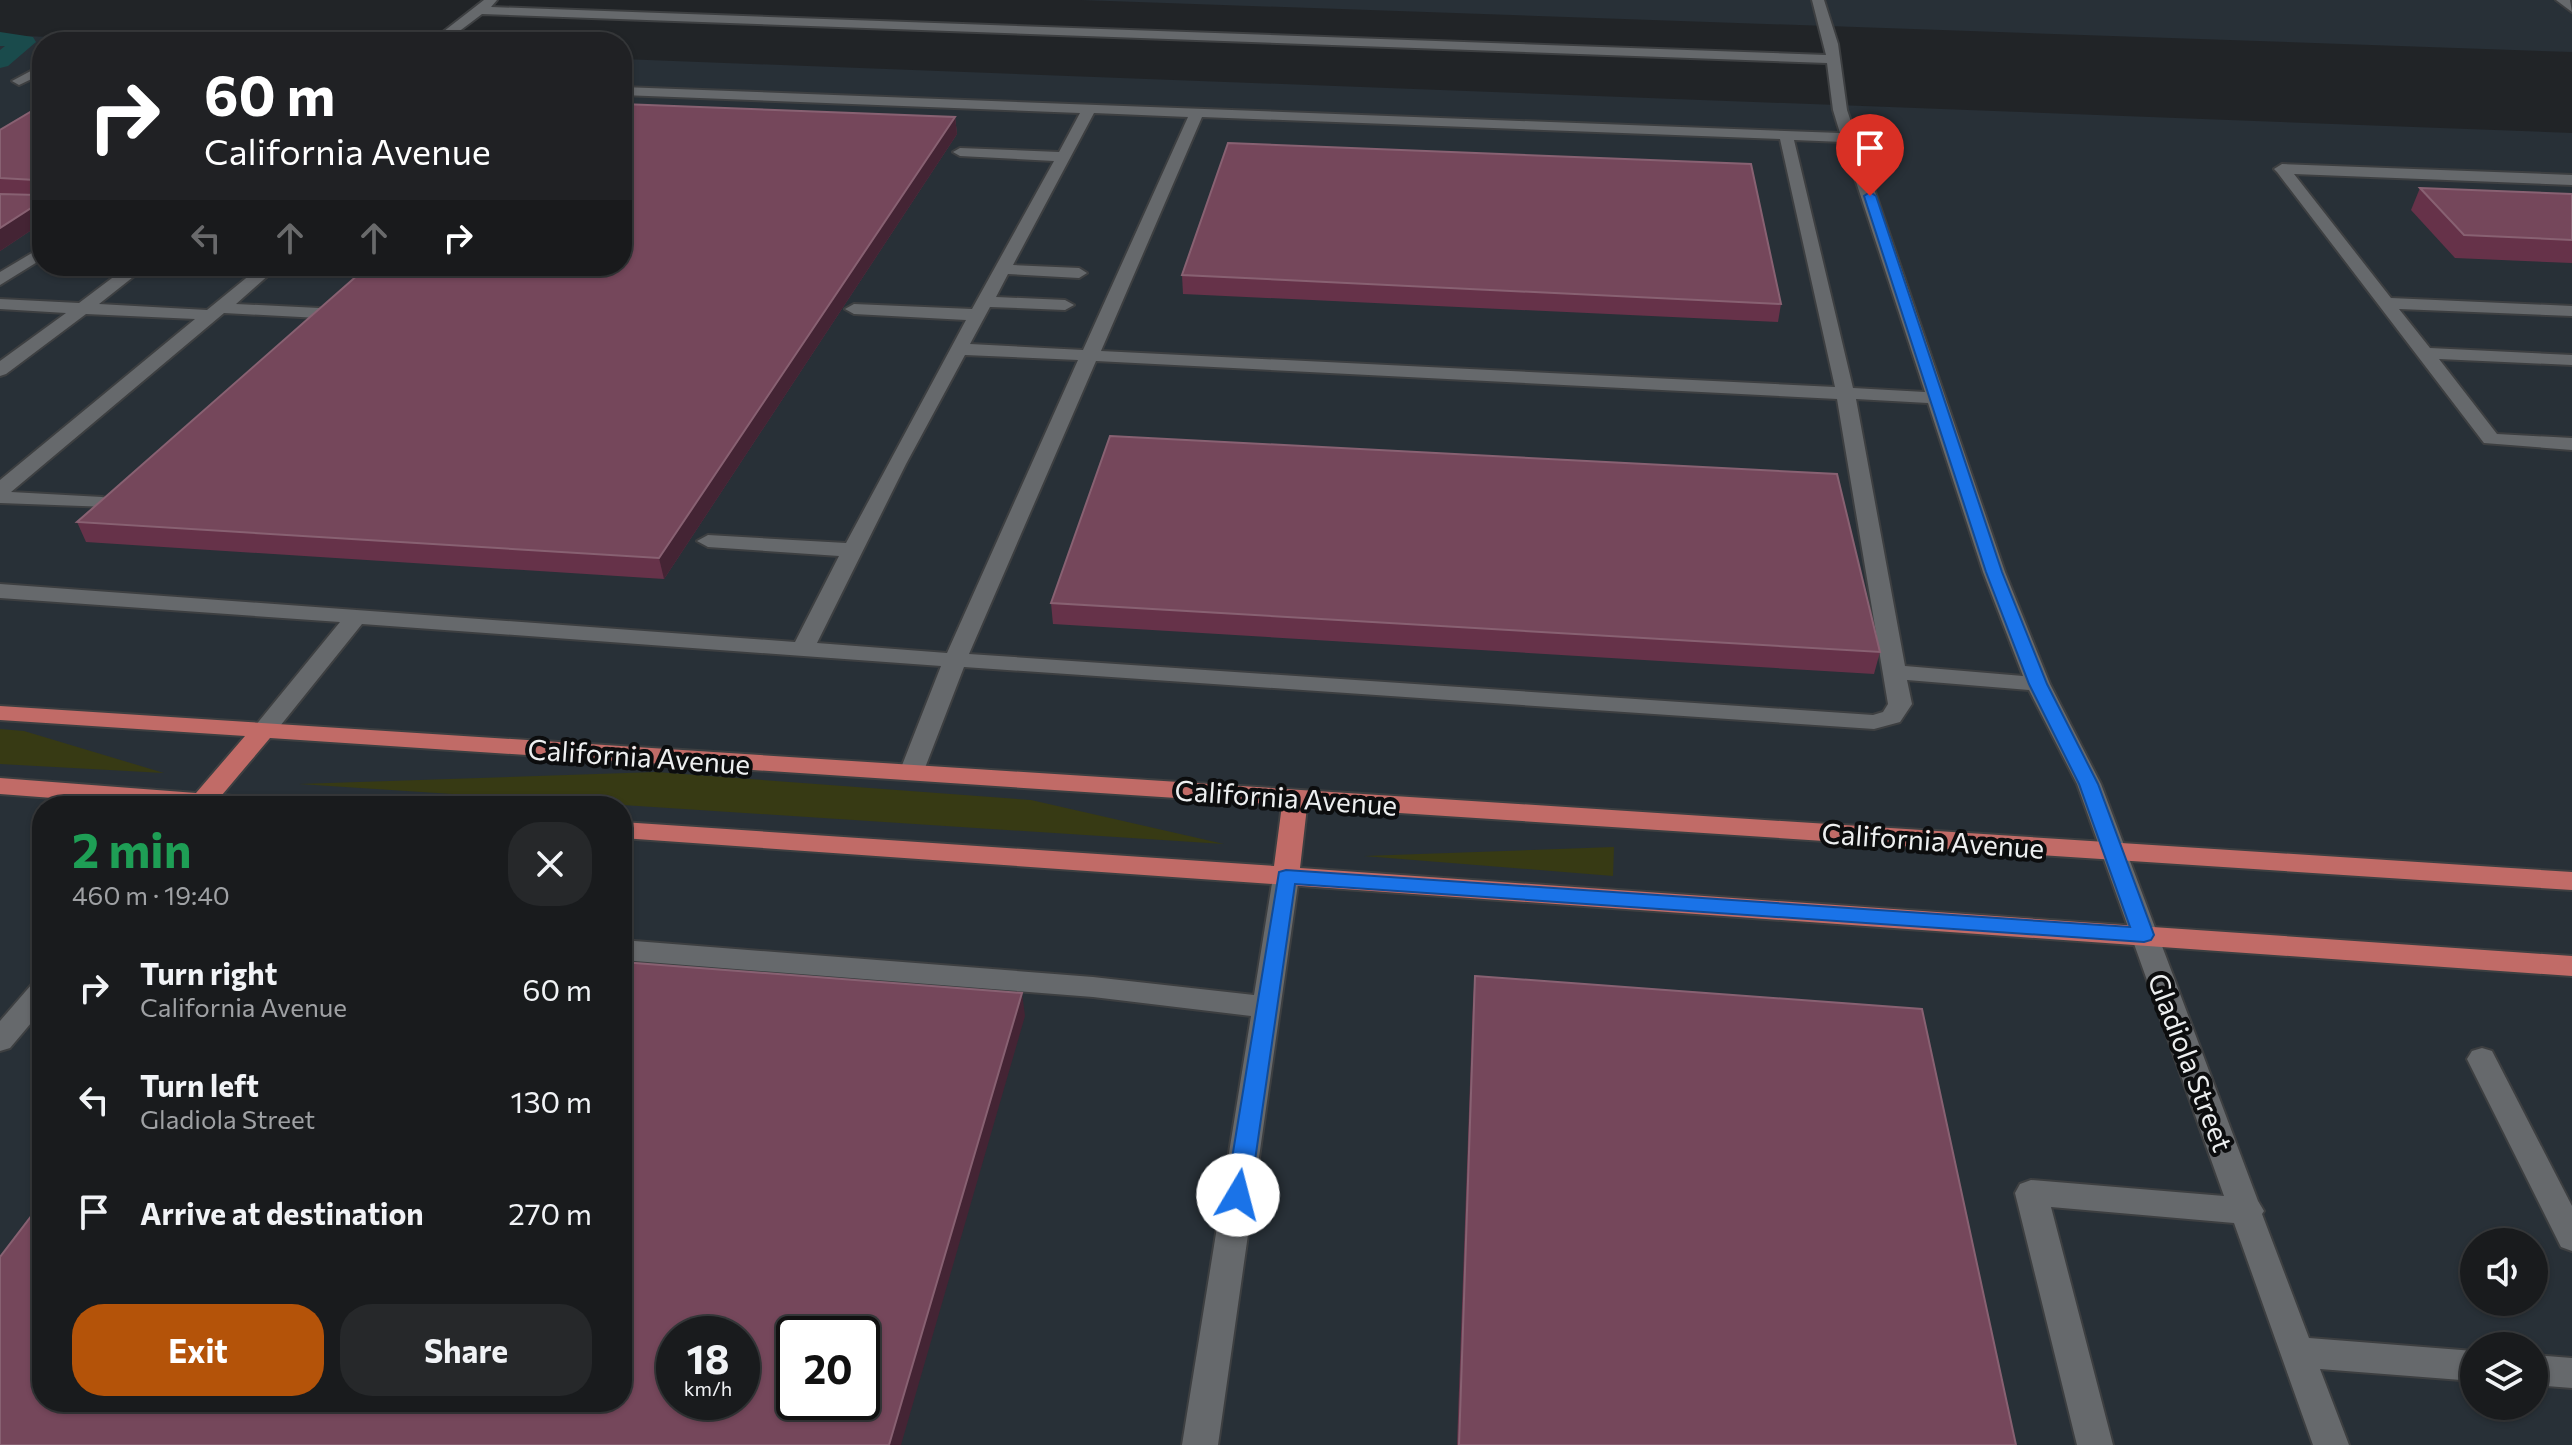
<!DOCTYPE html>
<meta charset="utf-8">
<style>
:root{--surface:#191b1d;--page:#26282a;--text:#f1f3f6;--muted:#9fa1a4;--line:#37393b;--accent:#b45309}
body{margin:0;font-family:Commissioner,sans-serif;background:var(--page);color:var(--text);height:100vh;display:flex;flex-direction:column;font-size:30px;white-space:nowrap}
*{box-sizing:border-box;margin:0}
p{font-size:26px;color:var(--muted)}
.icon{flex:none;width:44px;height:44px;fill:none;stroke:currentColor;stroke-width:2;stroke-linecap:round;stroke-linejoin:round}
.map{position:relative;flex:1;overflow:hidden}
.sheet{position:absolute;left:32px;top:796px;width:600px;height:616px;display:flex;flex-direction:column;background:var(--surface);border-radius:32px;box-shadow:0 2px 6px #0004,0 0 0 2px var(--line)}
.sheet>*{flex:none}
.top-card{position:absolute;left:32px;top:32px;width:600px;height:244px;border-radius:32px;box-shadow:0 2px 6px #0004,0 0 0 2px var(--line);background:#202124;color:#fff;overflow:hidden}
.tools{position:absolute;left:2460px;top:1228px;display:grid;gap:16px}
.tools a{display:grid;place-items:center;width:88px;height:88px;border-radius:50%;background:var(--surface);box-shadow:0 2px 6px #0004,0 0 0 2px var(--line);font-size:40px}
.speed{position:absolute;left:656px;top:1316px;display:flex;gap:16px;font-size:40px;font-weight:700;text-align:center}
.speed>*{display:grid;place-content:center;width:104px;height:104px;border-radius:50%;background:var(--surface);box-shadow:0 2px 6px #0004,0 0 0 2px var(--line);line-height:1}
.speed small{font-size:20px;font-weight:400}
.speed .limit{border:4px solid #111;border-radius:12px;background:#fff;color:#111}
.pin{position:absolute;display:grid;place-items:center;width:68px;height:68px;color:#fff;margin:-82px -34px;border-radius:50% 50% 50% 0;rotate:-45deg;box-shadow:0 0 8px #0007}
.pin .icon{rotate:45deg}
.me{position:absolute;width:88px;margin:-44px;rotate:8deg;stroke-linejoin:round;filter:drop-shadow(0 0 6px #0008)}
.turn{display:flex;align-items:center;gap:28px;height:168px;padding:0 40px;font-size:36px}
.turn .icon{width:104px;height:104px;stroke-width:2.5}
.turn b{display:block;font-size:56px;line-height:68px}
.lanes{display:flex;align-items:center;height:76px;padding:0 40px;background:#0003;justify-content:center;gap:40px;direction:ltr}
.lanes .off{opacity:.35}
.round{display:grid;place-items:center;flex:none;width:84px;height:84px;border-radius:32px;background:var(--page)}
.head{display:flex;align-items:center;justify-content:space-between;height:136px;padding:0 40px}
h1{font-size:48px;font-weight:700;line-height:60px;color:#1e9e55}
.primary-button{display:flex;gap:16px;margin-top:auto;padding:16px 40px}
.primary-button a{flex:1;height:92px;border-radius:32px;background:var(--accent);color:#fff;font-size:32px;font-weight:700;line-height:92px;text-align:center}
.primary-button a+a{background:var(--page);color:var(--text)}
ul{padding:0;list-style:none}
li{display:flex;align-items:center;gap:24px;height:112px;padding:0 40px}
li div{flex:1}
li b{display:block;font-size:30px}
li em{font-style:normal}
.map>svg:first-child{display:block}
</style>
<div class="map">
<svg width="2572" height="1445" viewBox="0 0 2572 1445">
<rect width="100%" height="100%" fill="#212427"/>
<!-- built -->
<g fill="#283037" fill-rule="evenodd">
<polygon points="1081,0 2572,0 2572,52"/>
<path d="M0 35 172 42H42V266H622V59L2572 133V1445H0ZM42 806H622V1402H42ZM2474 1242H2534V1302H2474ZM674 1334H742V1402H674ZM794 1334H862V1402H794ZM2474 1346H2534V1406H2474Z"/>
</g>
<!-- green -->
<g fill="#373a14">
<polygon points="0,729 24,731 164,773 0,764"/>
<polygon points="656,772 1031,800 1224,844 299,784"/>
<polygon points="1614,847 1613,876 1364,856"/>
</g>
<g fill="none" stroke-linecap="round" stroke-linejoin="round">
<!-- canal -->
<polygon fill="#1a4b4c" fill-rule="evenodd" points="0,32 33,37 36,42 8,66 0,68 0,50 5,46 0,46"/>
<!-- minor casing -->
<g stroke="#3d3f41" stroke-width="4">
<g id="minor">
<path d="M484 0H497L491 7 1826 55 1812 0H1824L1838 44 1847 110 2005 572 2050 684 2101 784 2258 1201 2264 1211 2262 1214 2309 1338 2474 1351V1381L2320 1369 2349 1445H2313L2234 1223 2051 1207 2113 1445H2077L2015 1193 2020 1184 2031 1180 2224 1196 2077 784 2029 690 1907 680 1912 704 1900 722 1874 729 964 667 923 773 920 779H902L899 773 941 666 362 624 272 736H254L251 731 340 622 0 598V584L795 642 839 556 708 547 697 541 708 535 846 543 966 320 854 314 845 309 854 304 972 309 1054 161 960 156 953 152 960 148 1059 152 1080 113 622 95V87L1840 133 1833 110 1827 63 482 14 445 42H430ZM1094 113 1188 117 1083 350 970 344 990 307 1065 310 1074 305 1065 300 996 297 1008 274 1079 278 1087 273 1079 268 1013 265ZM1202 117 1780 139 1835 387 1101 351ZM1794 140 1843 142 1925 392 1853 388ZM965 355 1078 360 947 653 817 643 906 464ZM1096 361 1837 399 1888 704 1883 712 1873 715 969 654ZM1856 399 1928 403 1983 572 2023 676 1905 666Z"/>
<polygon points="2556,0 2570,0 2572,12"/>
<polygon points="42,65 42,74 19,85 12,81"/>
<polygon points="2282,164 2572,175 2572,185 2294,174 2391,298 2572,306 2572,316 2399,309 2430,348 2572,355 2572,365 2439,359 2497,434 2572,438 2572,450 2484,443 2277,172 2274,169"/>
<polygon points="42,247 42,259 0,285 0,272"/>
<polygon points="128,266 147,266 99,304 207,310 261,266 279,266 236,304 319,308 328,313 319,318 224,313 11,492 102,497 109,499 112,503 109,507 0,503 0,480 195,319 86,314 6,374 0,376 0,361 66,313 0,309 0,299 79,303"/>
<polygon points="1286,868 1295,871 1299,877 1218,1445 1182,1445 1251,1016 1093,997 622,960 622,940 1093,977 1254,995 1273,877 1277,871"/>
<polygon points="42,981 42,1010 10,1048 0,1051 0,1021 32,984"/>
<polygon points="2482,1048 2492,1051 2572,1206 2572,1251 2561,1247 2467,1059 2472,1051"/>
<polygon points="2534,1355 2572,1358 2572,1388 2534,1385"/>
</g>
</g>
<!-- major casing -->
<g stroke="#3d3f41" stroke-width="4">
<polygon id="major" points="0,706 2572,872 2572,890 1307,807 1300,868 2572,956 2572,976 622,838 622,822 1274,866 1282,805 270,738 222,795 275,800 279,806 158,806 0,794 0,778 196,793 245,736 0,720"/>
</g>
<!-- minor -->
<use href="#minor" fill="#66696c" fill-rule="evenodd"/>
<!-- major -->
<use href="#major" fill="#c16b67" fill-rule="evenodd"/>
</g>
<!-- wall -->
<g fill="#663249">
<polygon points="42,105 42,223 0,251 0,130"/>
<polygon points="955,117 957,134 664,579 86,542 77,522"/>
<polygon points="2420,188 2572,194 2572,263 2455,258 2411,210"/>
<polygon points="1182,275 1781,304 1778,322 1183,294"/>
<polygon points="1051,603 1880,652 1874,674 1053,624"/>
<polygon points="1475,976 2016,1445 1457,1445 1473,999"/>
</g>
<!-- shaded-wall -->
<g fill="#442434">
<polygon points="955,117 957,134 664,579 659,558"/>
<polygon points="42,195 42,223 0,251 0,228"/>
<polygon points="1022,993 1025,1016 901,1445 889,1445"/>
</g>
<!-- building -->
<g fill="#75475b" stroke="#886172" stroke-width="2" fill-rule="evenodd">
<polygon points="155,38 267,42 149,42"/>
<polygon points="622,104 955,117 659,558 77,522 368,266 622,266"/>
<polygon points="42,105 42,195 37,198 42,198 42,201 0,228 0,194 37,195 38,183 35,180 0,178 0,130"/>
<polygon points="1228,143 1751,164 1781,304 1182,275"/>
<polygon points="2420,188 2572,194 2572,240 2464,235"/>
<polygon points="1110,436 1837,474 1880,652 1051,603"/>
<path d="M622 962 1022 993 889 1445H0V1257L42 1202V1402H622ZM674 1334H742V1402H674ZM794 1334H862V1402H794Z"/>
<polygon points="1475,976 1922,1009 2016,1445 1459,1445"/>
</g>
<!-- route -->
<polygon fill="#1a73e8" stroke="#114b97" stroke-width="2" points="1870,192 1876,196 2002,572 2047,684 2098,784 2154,935 2151,940 2144,942 1295,884 1250,1195 1246,1201 1238,1204 1229,1201 1226,1195 1279,872 1286,870 2130,927 2079,784 2029,684 1986,572 1864,196"/>
<g text-anchor="middle" dominant-baseline="central" stroke-width="8" stroke-linejoin="round" paint-order="stroke">
<!-- street labels -->
<g font-size="28" fill="#edeff0" stroke="#0c0d0e">
<text transform="translate(639 756) rotate(4)">California Avenue</text>
<text transform="translate(1286 797) rotate(4)">California Avenue</text>
<text transform="translate(1933 840) rotate(4)">California Avenue</text>
<text transform="translate(2191 1062) rotate(69)">Gladiola Street</text>
</g>
</g>
</svg>
<div class="tools">
<a><svg class="icon" aria-label="sound" viewBox="0 0 24 24"><path d="M4 9h4l5-4v14l-5-4H4zM17 9q2 3 0 6"/></svg></a>
<a><svg class="icon" aria-label="layers" viewBox="0 0 24 24"><path d="M12 4l9 5-9 5-9-5zM3 14l9 5 9-5"/></svg></a>
</div>
<div class="speed"><div>18<small>km/h</small></div><div class="limit">20</div></div>
<div class="pin" style="left:1870px;top:196px;background:#d93025"><svg class="icon" aria-label="arrive" viewBox="0 0 24 24"><path d="M6 21V4h12l-3 4 3 4H6"/></svg></div>
<svg class="me" style="left:1238px;top:1195px" viewBox="-20 -20 40 40"><circle r="19" fill="#fff"/><path d="M0-13L10 11 0 6-10 11z" fill="#1a73e8"/></svg>
<div class="top-card">
<div class="turn"><svg class="icon" aria-label="right" viewBox="0 0 24 24"><path d="M7 20v-9h11M14 6l5 5-5 5"/></svg><div><b>60 m</b>California Avenue</div></div>
<div class="lanes"><svg class="icon off" aria-label="left" viewBox="0 0 24 24"><path d="M17 20v-9H6M10 6l-5 5 5 5"/></svg><svg class="icon off" aria-label="ahead" viewBox="0 0 24 24"><path d="M12 20V5M6 11l6-6 6 6"/></svg><svg class="icon off" aria-label="ahead" viewBox="0 0 24 24"><path d="M12 20V5M6 11l6-6 6 6"/></svg><svg class="icon" aria-label="right" viewBox="0 0 24 24"><path d="M7 20v-9h11M14 6l5 5-5 5"/></svg></div>
</div>
<section class="sheet">
<div class="head"><div><h1>2 min</h1><p>460 m · 19:40</p></div><a class="round"><svg class="icon" aria-label="close" viewBox="0 0 24 24"><path d="M6 6l12 12M18 6L6 18"/></svg></a></div>
<ul>
<li><svg class="icon" aria-label="right" viewBox="0 0 24 24"><path d="M7 20v-9h11M14 6l5 5-5 5"/></svg><div><b>Turn right</b><p>California Avenue</p></div><em>60 m</em></li>
<li><svg class="icon" aria-label="left" viewBox="0 0 24 24"><path d="M17 20v-9H6M10 6l-5 5 5 5"/></svg><div><b>Turn left</b><p>Gladiola Street</p></div><em>130 m</em></li>
<li><svg class="icon" aria-label="arrive" viewBox="0 0 24 24"><path d="M6 21V4h12l-3 4 3 4H6"/></svg><div><b>Arrive at destination</b></div><em>270 m</em></li>
</ul>
<div class="primary-button"><a>Exit</a><a>Share</a></div>
</section>
</div>
